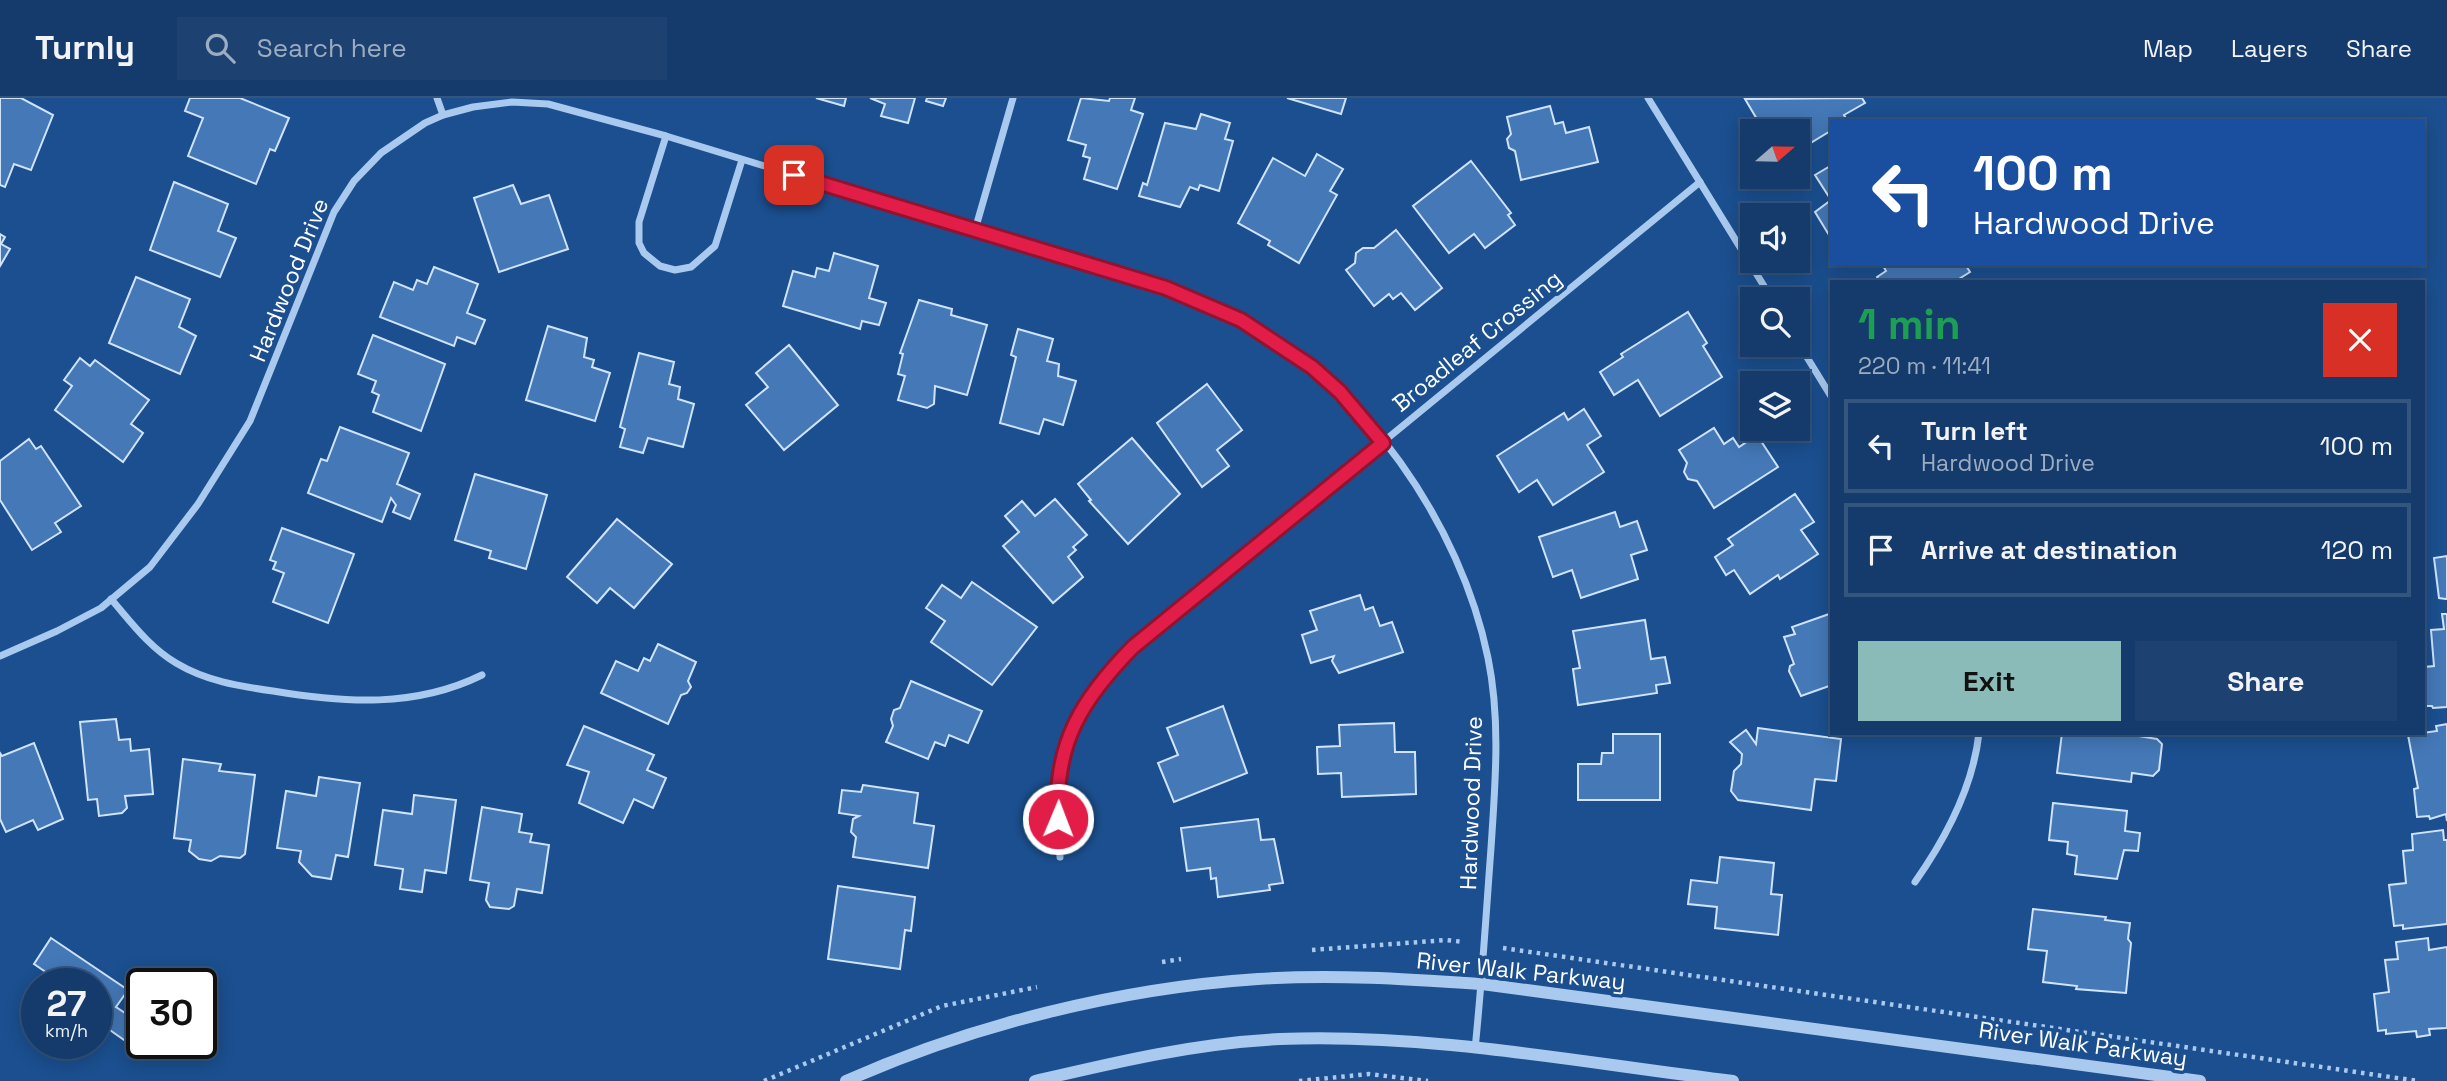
<!DOCTYPE html>
<meta charset="utf-8">
<style>
:root{--surface:#143b6b;--page:#1d4271;--text:#f1f3f6;--muted:#9dadc1;--line:#33557e;--accent:#8bbbb9}
body{margin:0;font-family:"Space Grotesk",sans-serif;background:var(--page);color:var(--text);height:100vh;display:flex;flex-direction:column;font-size:26px;white-space:nowrap}
*{box-sizing:border-box;margin:0}
p{font-size:23px;color:var(--muted)}
.icon{flex:none;width:38px;height:38px;fill:none;stroke:currentColor;stroke-width:2;stroke-linecap:round;stroke-linejoin:round}
.map{position:relative;flex:1;overflow:hidden}
.details{position:absolute;left:1830px;top:182px;width:595px;height:455px;display:flex;flex-direction:column;background:var(--surface);border-radius:0px;box-shadow:0 4px 18px #0003,0 0 0 2px var(--line)}
.details>*{flex:none}
.guide{position:absolute;left:1830px;top:21px;width:595px;height:147px;border-radius:0px;box-shadow:0 4px 18px #0003,0 0 0 2px var(--line);background:#1a4fa0;color:#fff;overflow:hidden}
.needle{width:46px;rotate:70deg}
.controls{position:absolute;left:1740px;top:21px;display:grid;gap:14px}
.controls a{display:grid;place-items:center;width:70px;height:70px;border-radius:0px;background:var(--surface);box-shadow:0 4px 18px #0003,0 0 0 2px var(--line);font-size:35px}
.speed{position:absolute;left:21px;top:870px;display:flex;gap:14px;font-size:35px;font-weight:700;text-align:center}
.speed>*{display:grid;place-content:center;width:91px;height:91px;border-radius:50%;background:var(--surface);box-shadow:0 4px 18px #0003,0 0 0 2px var(--line);line-height:1}
.speed small{font-size:18px;font-weight:400}
.speed .limit{border:4px solid #111;border-radius:10px;background:#fff;color:#111}
.pin{position:absolute;display:grid;place-items:center;width:60px;height:60px;color:#fff;margin:-30px;border-radius:14px;box-shadow:0 4px 10px #0006}
.me{position:absolute;width:77px;margin:-38px;rotate:1deg;stroke-linejoin:round;filter:drop-shadow(0 0 5px #0008)}
.turn{display:flex;align-items:center;gap:24px;height:147px;padding:0 28px;font-size:32px}
.turn .icon{width:91px;height:91px;stroke-width:2.5}
.turn b{display:block;font-size:49px;line-height:60px}
.round{display:grid;place-items:center;flex:none;width:74px;height:74px;border-radius:0px;background:var(--page)}
.headline{display:flex;align-items:center;justify-content:space-between;height:119px;padding:0 28px}
h1{font-size:42px;font-weight:700;line-height:52px;color:#1e9e55}
.primary-button{display:flex;gap:14px;margin-top:auto;padding:14px 28px}
.primary-button a{flex:1;height:80px;border-radius:0px;background:var(--accent);color:#111;font-size:28px;font-weight:700;line-height:80px;text-align:center}
.primary-button a+a{background:var(--page);color:var(--text)}
ul{padding:0;list-style:none}
li{display:flex;align-items:center;gap:21px;height:94px;margin:0 14px 10px;padding:0 14px;border:4px solid var(--line);border-radius:0px}
li div{flex:1}
li b{display:block;font-size:26px}
li em{font-style:normal}
header{display:flex;align-items:center;gap:42px;box-sizing:border-box;height:98px;padding:0 35px;background:var(--surface);border-bottom:2px solid var(--line)}
header strong{font-size:33px}
nav{display:flex;gap:38px;margin-inline-start:auto;font-size:24px}
.search{width:490px;height:63px;background:var(--page);display:flex;align-items:center;gap:18px;box-sizing:border-box;padding:0 24px;border-radius:0px;color:var(--muted);font-size:26px}
.map>svg:first-child{display:block}
</style>
<header>
<strong>Turnly</strong>
<div class="search"><svg class="icon" aria-label="search" viewBox="0 0 24 24"><circle cx="10" cy="10" r="6"/><path d="M15 15l6 6"/></svg>Search here</div>
<nav><a>Map</a><a>Layers</a><a>Share</a></nav>
</header>
<div class="map">
<svg width="2447" height="983" viewBox="0 0 2447 983">
<rect width="100%" height="100%" fill="#1b4f8f"/>
<!-- building -->
<g fill="#4478b7" stroke="#cfe3fa" stroke-width="2">
<polygon points="0,0 21,0 53,17 31,72 14,66 5,89 0,87"/>
<polygon points="190,0 240,0 289,20 275,53 270,51 256,86 188,58 203,20 185,13"/>
<polygon points="816,0 846,0 844,8"/>
<polygon points="870,0 915,0 908,25 881,18 885,6"/>
<polygon points="927,0 946,0 943,8 926,3"/>
<polygon points="1081,0 1109,3 1110,0 1135,0 1131,12 1143,16 1117,91 1084,81 1090,60 1083,58 1086,47 1068,42"/>
<polygon points="1287,0 1346,0 1341,16"/>
<polygon points="1862,0 1865,5 1844,17 1847,22 1832,23 1832,32 1799,52 1797,33 1787,33 1784,27 1774,33 1764,33 1745,1"/>
<polygon points="1550,8 1555,26 1563,24 1566,35 1589,29 1598,64 1521,82 1515,53 1509,50 1507,41 1511,36 1507,19"/>
<polygon points="1201,16 1230,25 1225,41 1233,43 1219,93 1200,87 1198,92 1190,89 1180,109 1139,98 1143,85 1147,87 1165,25 1196,31"/>
<polygon points="1317,56 1343,71 1330,93 1337,97 1299,165 1268,147 1270,143 1238,125 1273,60 1305,78"/>
<polygon points="1471,63 1511,115 1508,117 1515,127 1485,150 1474,136 1449,155 1413,108"/>
<polygon points="1832,67 1832,142 1815,114 1831,102 1815,77"/>
<polygon points="174,84 228,106 218,133 236,140 220,179 150,152"/>
<polygon points="513,87 521,106 549,97 568,151 499,174 474,100"/>
<polygon points="1396,132 1442,190 1415,212 1401,195 1393,201 1389,196 1374,208 1346,172 1355,165 1356,155 1363,150 1374,150"/>
<polygon points="0,136 5,139 1,146 10,151 0,168"/>
<polygon points="834,155 878,168 869,200 886,205 879,227 862,223 860,231 783,208 793,173 815,179 817,170 829,173"/>
<polygon points="1882,166 1965,166 1970,174 1954,184 1880,184 1877,179 1886,173"/>
<polygon points="434,169 478,186 467,215 485,222 475,246 457,239 454,248 380,219 394,184 413,192 417,182 427,186"/>
<polygon points="136,179 190,201 179,229 196,238 180,276 109,245"/>
<polygon points="919,202 952,211 951,217 987,227 967,297 935,288 934,306 927,310 898,302 905,278 898,276 903,256 900,255"/>
<polygon points="1688,214 1707,245 1703,248 1722,279 1660,318 1638,282 1614,297 1600,274 1623,259 1621,256"/>
<polygon points="548,228 587,240 584,259 594,262 592,269 610,275 595,323 526,302"/>
<polygon points="1018,231 1053,241 1047,263 1059,266 1058,278 1076,283 1063,327 1044,321 1039,336 1000,325 1016,259 1011,257"/>
<polygon points="373,237 445,266 421,333 373,314 379,297 372,294 376,283 358,276"/>
<polygon points="789,247 838,307 784,352 746,307 768,289 756,275"/>
<polygon points="639,255 674,264 669,286 680,289 678,301 694,306 683,349 648,340 643,355 620,349 625,331 620,329"/>
<polygon points="80,260 90,268 95,262 149,302 131,326 143,335 123,364 55,312 72,288 64,282"/>
<polygon points="1207,286 1242,332 1217,352 1229,368 1202,389 1157,325"/>
<polygon points="1584,311 1601,338 1587,347 1604,374 1553,407 1537,382 1519,394 1497,358 1564,315 1568,322"/>
<polygon points="340,329 409,355 397,386 420,396 410,421 393,414 396,407 391,400 382,424 308,395 321,361 327,363"/>
<polygon points="1714,330 1724,346 1733,340 1739,349 1757,337 1778,369 1714,410 1697,383 1688,381 1684,374 1687,365 1679,352"/>
<polygon points="1132,340 1180,396 1128,446 1089,403 1091,402 1078,386"/>
<polygon points="29,341 36,351 41,348 81,408 55,425 61,434 32,452 0,402 0,363"/>
<polygon points="475,376 547,397 526,471 489,460 491,453 455,442"/>
<polygon points="1795,396 1814,424 1801,432 1818,456 1780,481 1778,477 1750,496 1734,472 1726,477 1715,459 1733,447 1728,441"/>
<polygon points="1055,401 1087,437 1073,449 1076,452 1068,459 1083,479 1053,505 1003,448 1019,434 1005,418 1022,403 1035,418"/>
<polygon points="1615,414 1620,429 1637,423 1647,452 1631,457 1638,481 1581,500 1572,472 1553,479 1539,439"/>
<polygon points="617,421 672,466 634,510 610,490 597,505 567,479"/>
<polygon points="282,430 354,456 328,525 273,504 284,475 273,471 276,464 270,462"/>
<polygon points="2447,458 2447,501 2446,501 2439,500 2434,460"/>
<polygon points="972,484 1037,529 992,587 931,544 945,523 926,510 942,487 961,500"/>
<polygon points="1360,497 1365,512 1373,509 1380,528 1392,524 1403,554 1339,575 1332,563 1334,558 1311,565 1302,537 1317,532 1310,513"/>
<polygon points="1832,515 1832,587 1801,598 1789,573 1790,568 1794,566 1784,539 1795,536 1792,529"/>
<polygon points="2442,516 2447,516 2447,609 2433,610 2432,608 2424,608 2424,569 2434,568 2431,532 2444,531"/>
<polygon points="1645,522 1651,561 1665,559 1670,585 1656,587 1657,595 1578,607 1573,571 1580,570 1573,533"/>
<polygon points="658,546 696,564 688,583 691,589 687,595 681,597 668,626 601,595 616,563 638,573 644,560 650,563"/>
<polygon points="911,583 982,613 968,645 949,637 945,648 935,644 928,661 886,644 893,628 891,621 894,612 900,610"/>
<polygon points="1223,608 1247,675 1174,704 1158,665 1178,657 1167,630"/>
<polygon points="116,621 119,642 130,641 131,653 149,651 153,696 125,698 127,710 122,715 99,718 97,701 88,702 80,624"/>
<polygon points="1394,625 1395,654 1415,654 1416,696 1342,699 1341,675 1318,676 1317,649 1340,648 1339,627"/>
<polygon points="2447,626 2447,723 2446,716 2430,721 2429,718 2417,719 2414,691 2418,690 2408,637 2437,633 2436,628"/>
<polygon points="584,628 654,657 647,672 666,680 653,710 634,701 623,725 579,705 589,674 567,667"/>
<polygon points="1758,630 1841,641 1836,683 1815,681 1811,712 1738,702 1731,693 1734,673 1741,666 1742,656 1730,644 1746,632 1756,646"/>
<polygon points="2062,635 2138,635 2138,638 2157,641 2162,646 2159,672 2153,678 2132,675 2131,684 2057,675"/>
<polygon points="1613,636 1660,636 1660,702 1578,702 1578,666 1601,666 1602,655 1613,655"/>
<polygon points="34,645 63,721 38,732 33,722 6,734 0,721 0,655 2,658"/>
<polygon points="183,661 221,666 219,673 255,677 245,756 240,760 220,758 211,763 199,761 189,753 191,742 174,740"/>
<polygon points="319,679 360,685 348,759 336,757 331,781 312,778 299,764 301,753 277,750 286,693 316,698"/>
<polygon points="863,687 918,695 914,725 934,728 928,770 853,759 856,739 851,734 853,721 859,718 839,715 842,692 861,694"/>
<polygon points="414,697 456,702 446,775 425,772 422,794 400,791 403,771 375,767 383,712 412,716"/>
<polygon points="2053,705 2127,713 2125,733 2140,735 2138,753 2124,752 2117,781 2075,776 2077,758 2067,756 2068,744 2049,742"/>
<polygon points="482,709 522,716 519,734 532,736 530,744 549,747 542,795 517,791 514,808 509,811 490,809 486,802 489,785 470,782"/>
<polygon points="1258,721 1261,742 1274,741 1283,785 1269,787 1270,792 1218,799 1216,780 1211,781 1210,770 1187,773 1181,730"/>
<polygon points="2443,732 2444,742 2447,742 2447,826 2403,831 2403,827 2394,828 2389,787 2406,785 2403,753 2413,752 2412,736"/>
<polygon points="1720,759 1774,765 1771,796 1782,797 1778,837 1715,830 1717,809 1688,806 1691,782 1717,785"/>
<polygon points="838,788 915,799 911,833 905,832 900,871 828,861"/>
<polygon points="2033,811 2106,819 2105,822 2130,825 2128,841 2131,845 2126,895 2076,891 2077,888 2043,884 2047,853 2028,851"/>
<polygon points="51,840 128,892 116,909 140,925 127,944 107,930 96,944 96,886 44,885 50,877 34,866"/>
<polygon points="2428,840 2429,852 2447,849 2447,930 2429,931 2430,937 2417,939 2416,933 2386,936 2386,932 2378,933 2374,896 2389,894 2385,862 2398,861 2396,844"/>
</g>
<g fill="none" stroke-linecap="round" stroke-linejoin="round">
<!-- path -->
<g stroke="#a9c9ee" stroke-width="4.5" stroke-dasharray="3.5 5" stroke-linecap="butt">
<polyline points="1503,850 2418,983"/>
<polyline points="1312,852 1446,842 1464,844"/>
<polyline points="1162,864 1181,861"/>
<polyline points="764,983 942,908 1037,889"/>
<polyline points="1299,983 1369,976 1428,983"/>
</g>
<!-- minor -->
<g stroke="#a9c9ee" stroke-width="7">
<polyline points="437,0 443,17"/>
<polyline points="1648,0 1772,201"/>
<polyline points="666,38 639,124 639,145 644,155 660,168 675,172 691,169 715,148 742,62"/>
<polyline points="975,132 1013,0"/>
<polyline points="1797,243 1832,300"/>
<path d="M111 501C131 524 149 549 176 565 206 583 238 588 273 593 344 605 415 610 482 577"/>
<path d="M0 558 57 533 101 510 150 469 198 406 250 323 334 114 354 83 381 55 425 25 443 17 473 9 512 4 548 6 666 38 1166 190C1190 200 1216 209 1239 221 1363 283 1461 427 1488 560 1501 623 1495 688 1491 750 1486 817 1482 884 1475 951"/>
<path d="M1060 759C1054 657 1060 624 1133 549L1700 84"/>
<path d="M1915 784C1946 740 1973 689 1979 635"/>
</g>
<!-- tertiary -->
<g stroke="#a9c9ee" stroke-width="12">
<path d="M846 983C972 927 1120 890 1258 881 1333 876 1407 881 1482 886L2200 983"/>
<path d="M1035 983C1116 964 1196 945 1280 941 1431 935 1583 965 1733 983"/>
</g>
</g>
<g fill="none" stroke-linecap="round" stroke-linejoin="round">
<!-- route casing -->
<g stroke="#92132f" stroke-width="18">
<path id="route" d="M794 77 1166 190 1241 222 1312 269 1340 294 1383 345 1133 549C1082 601 1054 645 1058 721"/>
</g>
<!-- route -->
<use href="#route" stroke="#e11d48" stroke-width="12"/>
</g>
<g text-anchor="middle" dominant-baseline="central" stroke-width="7" stroke-linejoin="round" paint-order="stroke">
<!-- street labels -->
<g font-size="23" fill="#fff" stroke="#1b4f8f">
<text transform="translate(289 182) rotate(-68)">Hardwood Drive</text>
<text transform="translate(1477 243) rotate(-39)">Broadleaf Crossing</text>
<text transform="translate(1471 705) rotate(-88)">Hardwood Drive</text>
<text transform="translate(1521 873) rotate(6)">River Walk Parkway</text>
<text transform="translate(2083 946) rotate(8)">River Walk Parkway</text>
</g>
</g>
</svg>
<div class="controls">
<a><svg class="needle" viewBox="-14 -14 28 28"><path d="M0-13l5 13h-10z" fill="#e53935"/><path d="M0 13l5-13h-10z" fill="#9dadc1"/></svg></a>
<a><svg class="icon" aria-label="sound" viewBox="0 0 24 24"><path d="M4 9h4l5-4v14l-5-4H4zM17 9q2 3 0 6"/></svg></a>
<a><svg class="icon" aria-label="search" viewBox="0 0 24 24"><circle cx="10" cy="10" r="6"/><path d="M15 15l6 6"/></svg></a>
<a><svg class="icon" aria-label="layers" viewBox="0 0 24 24"><path d="M12 4l9 5-9 5-9-5zM3 14l9 5 9-5"/></svg></a>
</div>
<div class="speed"><div>27<small>km/h</small></div><div class="limit">30</div></div>
<div class="pin" style="left:794px;top:77px;background:#d93025"><svg class="icon" aria-label="arrive" viewBox="0 0 24 24"><path d="M6 21V4h12l-3 4 3 4H6"/></svg></div>
<svg class="me" style="left:1058px;top:721px" viewBox="-20 -20 40 40"><circle r="17" fill="#e11d48" stroke="#fff" stroke-width="3"/><path d="M0-11L8 9 0 5-8 9z" fill="#fff"/></svg>
<div class="guide">
<div class="turn"><svg class="icon" aria-label="left" viewBox="0 0 24 24"><path d="M17 20v-9H6M10 6l-5 5 5 5"/></svg><div><b>100 m</b>Hardwood Drive</div></div>
</div>
<section class="details">
<div class="headline"><div><h1>1 min</h1><p>220 m · 11:41</p></div><a class="round" style="background:#d93025;color:#fff"><svg class="icon" aria-label="close" viewBox="0 0 24 24"><path d="M6 6l12 12M18 6L6 18"/></svg></a></div>
<ul>
<li><svg class="icon" aria-label="left" viewBox="0 0 24 24"><path d="M17 20v-9H6M10 6l-5 5 5 5"/></svg><div><b>Turn left</b><p>Hardwood Drive</p></div><em>100 m</em></li>
<li><svg class="icon" aria-label="arrive" viewBox="0 0 24 24"><path d="M6 21V4h12l-3 4 3 4H6"/></svg><div><b>Arrive at destination</b></div><em>120 m</em></li>
</ul>
<div class="primary-button"><a>Exit</a><a>Share</a></div>
</section>
</div>
